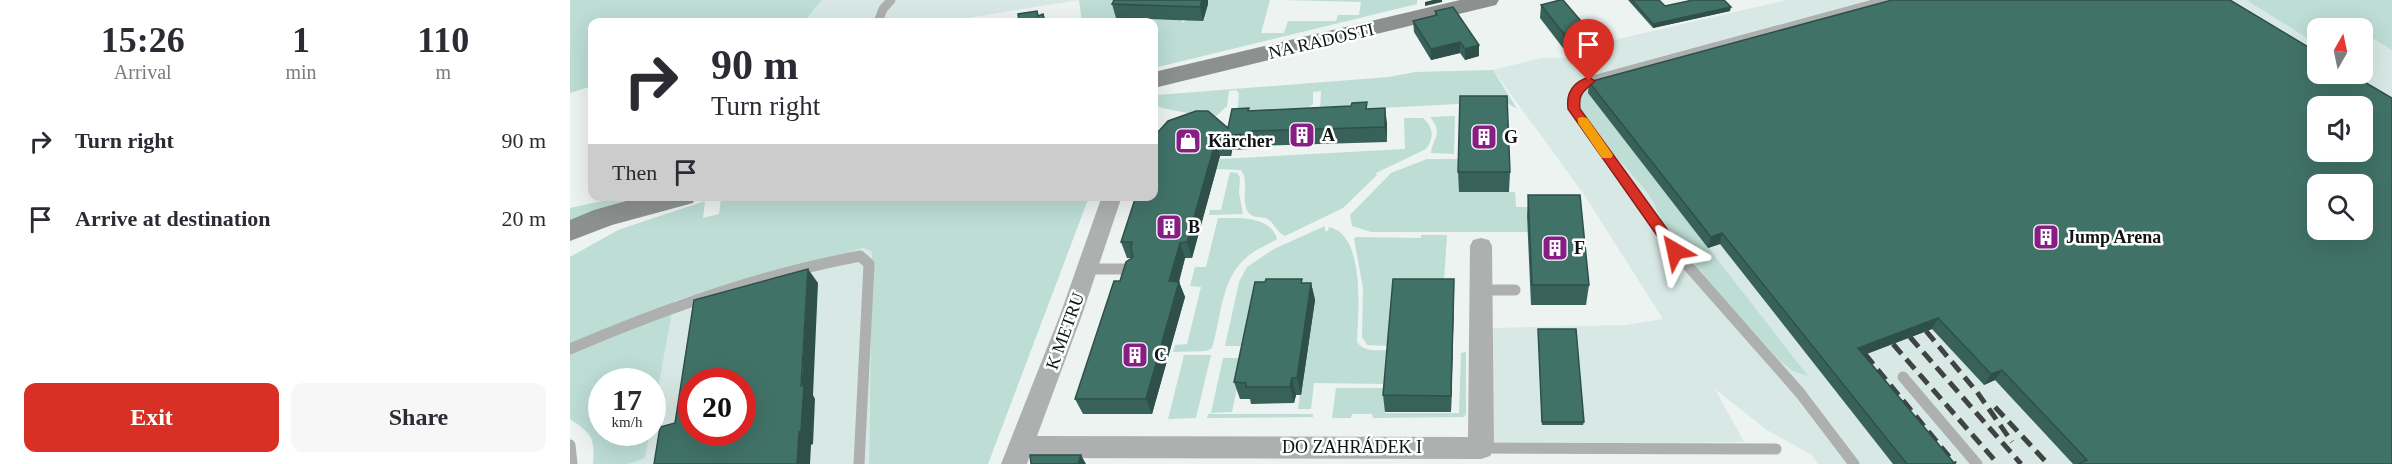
<!DOCTYPE html>
<meta charset="utf-8">
<style>
:root{--surface:#fff;--page:#f7f7f7;--text:#2b2b33;--muted:#7c7c81;--accent:#d93025}
body{margin:0;font-family:Georgia,serif;background:var(--page);color:var(--text);height:100vh;display:flex;flex-direction:column;font-size:22px;white-space:nowrap}
*{box-sizing:border-box;margin:0}
p{font-size:20px;color:var(--muted)}
.icon{flex:none;width:33px;height:33px;fill:none;stroke:currentColor;stroke-width:2;stroke-linecap:round;stroke-linejoin:round}
.map{position:relative;flex:1;overflow:hidden}
.panel{display:flex;flex-direction:column;background:var(--surface);width:570px}
.panel>*{flex:none}
.hud{position:absolute;left:18px;top:18px;width:570px;height:183px;border-radius:12px;box-shadow:0 6px 24px #0002;background:#fff;color:var(--text);overflow:hidden}
.needle{width:39px;rotate:9deg}
.tools{position:absolute;left:1737px;top:18px;display:grid;gap:12px}
.tools a{display:grid;place-items:center;width:66px;height:66px;border-radius:12px;background:var(--surface);box-shadow:0 6px 24px #0002;font-size:30px}
.speed{position:absolute;left:18px;top:368px;display:flex;gap:12px;font-size:30px;font-weight:700;text-align:center}
.speed>*{display:grid;place-content:center;width:78px;height:78px;border-radius:50%;background:var(--surface);box-shadow:0 6px 24px #0002;line-height:1}
.speed small{font-size:15px;font-weight:400}
.speed .limit{border:9px solid #d22;background:#fff;color:#111}
.pin{position:absolute;display:grid;place-items:center;width:51px;height:51px;color:#fff;margin:-62px -26px;border-radius:50% 50% 50% 0;rotate:-45deg;box-shadow:0 0 6px #0007}
.pin .icon{rotate:45deg}
.me{position:absolute;width:66px;margin:-33px;rotate:324deg;stroke-linejoin:round;filter:drop-shadow(0 0 4px #0008)}
.turn{display:flex;align-items:center;gap:21px;height:126px;padding:0 24px;font-size:27px}
.turn .icon{width:78px;height:78px;stroke-width:2.5}
.turn b{display:block;font-size:42px;line-height:51px}
.then{display:flex;align-items:center;height:57px;padding:0 24px;background:#0003;gap:12px;font-size:22px}
.eta{display:flex;justify-content:space-evenly;align-items:center;height:102px;text-align:center}
.eta b{font-size:36px;font-weight:800;line-height:42px}
.cta{display:flex;gap:12px;margin-top:auto;padding:12px 24px}
.cta a{flex:1;height:69px;border-radius:12px;background:var(--accent);color:#fff;font-size:24px;font-weight:800;line-height:69px;text-align:center}
.cta a+a{background:var(--page);color:var(--text)}
ul{padding:0;list-style:none}
li{display:flex;align-items:center;gap:18px;height:78px;padding:0 24px}
li div{flex:1}
li b{display:block;font-size:22px}
li em{font-style:normal}
main{display:flex;flex:1;min-height:0}
.map>svg:first-child{display:block}
</style>
<main>
<section class="panel">
<div class="eta">
<div><b>15:26</b><p>Arrival</p></div>
<div><b>1</b><p>min</p></div>
<div><b>110</b><p>m</p></div>
</div>
<ul>
<li><svg class="icon" aria-label="right" viewBox="0 0 24 24"><path d="M7 20v-9h11M14 6l5 5-5 5"/></svg><div><b>Turn right</b></div><em>90 m</em></li>
<li><svg class="icon" aria-label="arrive" viewBox="0 0 24 24"><path d="M6 21V4h12l-3 4 3 4H6"/></svg><div><b>Arrive at destination</b></div><em>20 m</em></li>
</ul>
<div class="cta"><a>Exit</a><a>Share</a></div>
</section>
<div class="map">
<svg width="1822" height="464" viewBox="0 0 1822 464">
<rect width="100%" height="100%" fill="#ecf3f1"/>
<!-- built -->
<g fill="#d8e9e5" fill-rule="evenodd">
<polygon points="26,0 509,0 372,22 328,22 324,17 307,22 22,22"/>
<path d="M1217 0H1822V464H1248L1242 455 1197 430 1145 389 1174 442 950 445 924 442 921 328 1056 325 1093 319 1013 193 923 70 971 58H1001L997 51ZM1748 28H1792V74H1748ZM1748 106H1792V152H1748ZM1748 184H1792V230H1748Z"/>
<path d="M293 248 302 251V254L299 464H58L75 458 80 432H82L83 417 104 301ZM122 381H172V432H122Z"/>
</g>
<!-- green -->
<g fill="#bdddd5">
<polygon points="0,0 252,0 233,22 22,22 22,86 0,93"/>
<polygon points="509,0 700,0 691,33 714,33 718,21 766,21 768,15 789,15 791,2 713,0 847,0 847,4 584,68 584,22 569,22 571,20 612,20 612,23 618,19 633,21 638,4 562,18 565,20 565,22 512,22"/>
<polygon points="1679,0 1822,0 1822,50 1796,34 1793,35 1792,28 1748,28 1747,44 1678,1"/>
<path d="M1121 65 1018 93 1238 376 1223 371 1209 360C1170 315 1127 271 1093 223 1088 215 1086 206 1081 198 1059 166 1028 144 1009 108L1012 94 1025 84Z"/>
<polygon points="923,70 947,109 939,104 927,102 750,111 751,91 743,92 743,104 734,112 667,115 669,93 666,90 659,91 657,106 646,116 637,117 592,108 585,104 587,95 819,77 845,72"/>
<path d="M885 116 884 154 861 153C863 137 874 134 860 117Z"/>
<path d="M834 118H853C863 127 865 137 856 149L806 173 807 175 773 208 715 236C708 233 703 223 699 220 694 215 684 220 678 212 670 199 680 182 671 170L647 169 650 159 835 149Z"/>
<polygon points="857,159 890,159 889,192 945,192 946,207 1004,207 957,216 958,232 801,232 782,226 780,215 821,173"/>
<polygon points="660,172 667,173 670,177 669,193 673,214 639,215 640,210 651,210"/>
<polygon points="51,197 83,197 0,223 0,208"/>
<path d="M159 197H519L418 464H299L302 254 301 251 293 248 104 301 83 417 82 381H32V432H80L75 458 58 464H23C25 437 22 434 0 419V257L48 230 135 201 133 218 149 214 151 198Z"/>
<path d="M648 218C669 218 700 215 707 239 698 245 686 249 678 256 650 279 652 316 642 348L636 351 603 352 605 345 617 344 631 287 620 286 625 267H636Z"/>
<path d="M755 226V231H758L759 227C796 235 788 313 787 342 794 353 809 350 820 350L817 384 744 383 741 409H728L744 297H735L676 346H655L669 282 677 267 704 249Z"/>
<polygon points="851,235 877,235 874,280 885,281 884,297 874,297 820,346 797,345 792,337 793,288 784,239 786,237 851,238"/>
<polygon points="896,352 896,414 894,417 803,418 802,414 782,414 781,418 762,418 766,388 817,388 815,413 889,413 891,353"/>
<polygon points="614,355 641,355 626,418 598,419"/>
<polygon points="653,358 673,358 662,412 641,413"/>
<polygon points="638,414 743,414 743,417 637,418"/>
</g>
<g fill="none" stroke-linecap="round" stroke-linejoin="round">
<!-- service-far1 -->
<g stroke="#adb0af" stroke-width="9">
<polyline points="308,22 313,9 321,0"/>
<path d="M1074 207 1004 109C1003 96 1008 88 1019 81L1318 0"/>
</g>
<!-- service -->
<g stroke="#adb0af" stroke-width="11">
<polyline points="1073,205 1105,251 1230,393 1284,464"/>
<polyline points="517,269 562,269"/>
<polyline points="911,290 945,290"/>
<path d="M0 349C94 309 189 275 290 256L299 264 289 464"/>
<polyline points="1333,377 1407,464"/>
<polyline points="0,445 2,464"/>
<polyline points="911,448 1206,449"/>
</g>
<!-- minor -->
<polygon fill="#adb0af" fill-rule="evenodd" points="532,196 552,196 512,315 467,436 898,437 900,246 903,240 911,238 919,240 922,246 924,448 920,456 911,459 459,458 457,464 431,464 490,315"/>
<!-- secondary -->
<g fill="#8c918f" fill-rule="evenodd">
<polygon points="890,0 929,0 926,5 584,88 584,72"/>
<polygon points="74,196 126,196 123,203 42,225 0,241 0,220 24,210"/>
</g>
<!-- rail -->
<g stroke="#3f4341" stroke-width="5" stroke-dasharray="13 7" stroke-linecap="butt">
<polyline points="1356,331 1407,392 1442,442"/>
<polyline points="1340,337 1451,464"/>
<polyline points="1323,344 1428,464"/>
<polyline points="1295,354 1385,464"/>
<polyline points="1425,407 1478,464"/>
</g>
</g>
<!-- wall -->
<g fill="#386259">
<polygon points="544,0 638,0 638,4 633,21 546,18 542,4"/>
<polygon points="1058,0 1089,0 1095,6 1160,11 1083,28"/>
<polygon points="971,5 1017,28 1015,42 993,48 970,18"/>
<polygon points="865,11 909,56 895,60 890,53 861,60 844,32 843,21 865,16"/>
<polygon points="1019,82 1822,464 1503,464 1425,380 1414,385 1362,329 1294,355 1385,464 1323,464 1150,244 1138,248 1018,93"/>
<polygon points="797,102 797,109 815,108 817,142 684,146 684,149 662,150 661,156 650,156 622,258 615,258 609,282 615,297 582,414 513,414 505,399 550,281 562,258 557,258 551,242 658,128 679,108 679,111 781,106"/>
<polygon points="888,172 940,172 939,192 889,192"/>
<polygon points="958,195 1019,285 1016,305 961,305 957,216"/>
<polygon points="732,279 732,283 741,283 745,300 731,395 726,395 724,403 681,404 680,399 670,399 664,382"/>
<polygon points="884,297 881,412 815,412 813,395"/>
<polygon points="968,329 1014,422 1013,425 972,425"/>
</g>
<!-- shaded-wall -->
<g fill="#2e5049">
<polygon points="632,0 638,0 638,4 633,21 630,7"/>
<polygon points="863,0 872,0 872,2 855,6 855,2"/>
<polygon points="1161,7 1160,11 1083,28 1083,24"/>
<polygon points="1017,28 1015,42 993,48 994,34"/>
<polygon points="890,42 890,53 861,60 861,49"/>
<polygon points="909,45 909,56 895,60 895,49"/>
<polygon points="815,108 817,123 817,142 815,127"/>
<polygon points="680,131 684,146 684,149 680,134"/>
<polygon points="658,135 662,150 661,156 657,140"/>
<polygon points="646,140 650,156 622,258 617,242"/>
<polygon points="1152,233 1150,244 1138,248 1141,237"/>
<polygon points="610,243 615,258 605,296 599,281"/>
<polygon points="238,269 248,283 243,395 245,399 243,444 241,445 240,464 227,464"/>
<polygon points="884,279 884,297 881,412 881,396"/>
<polygon points="609,282 615,297 582,414 576,399"/>
<polygon points="741,283 745,300 731,395 727,378"/>
<polygon points="1368,318 1362,329 1283,359 1288,348"/>
<polygon points="1432,370 1425,380 1414,385 1421,374"/>
<polygon points="722,378 726,395 724,403 720,387"/>
<polygon points="511,455 516,464 508,464"/>
</g>
<!-- building -->
<g fill="#417268" stroke="#2e5049" stroke-width="1.5" fill-rule="evenodd">
<polygon points="544,0 632,0 630,7 542,4"/>
<polygon points="990,0 993,0 1017,28 994,34 971,5"/>
<polygon points="1062,0 1089,0 1095,6 1123,0 1154,0 1161,7 1083,24"/>
<path d="M1322 0H1660L1748 53V74H1781L1822 98V464H1508L1517 460 1432 370 1421 374 1368 318 1288 348 1385 464H1337L1152 233 1141 237 1019 82ZM1748 106H1792V152H1748ZM1748 184H1792V230H1748Z"/>
<polygon points="883,7 909,45 895,49 890,42 861,49 843,21 867,15 865,11"/>
<polygon points="467,11 468,16 473,14 475,22 449,22 448,14"/>
<polygon points="890,96 937,96 940,172 888,172"/>
<polygon points="797,102 796,109 815,108 815,127 680,131 680,134 658,135 657,140 646,140 617,242 610,243 599,281 609,282 576,399 505,399 544,281 550,281 556,262 563,257 561,248 562,242 551,242 566,196 584,196 584,144 587,133 598,121 626,111 638,111 658,128 662,109 679,108 678,111 781,106 782,103"/>
<polygon points="958,195 1010,195 1019,285 962,285"/>
<path d="M238 269 231 386 234 385 231 431 229 432 227 464H84L90 427 105 423 124 300ZM122 381H172V432H122Z"/>
<polygon points="696,279 732,279 731,283 741,283 727,378 722,378 720,387 676,387 676,383 664,382 685,282 695,282"/>
<polygon points="823,279 884,279 881,396 813,395"/>
<polygon points="968,329 1006,329 1014,422 972,422"/>
<polygon points="460,455 511,455 508,464 461,464"/>
</g>
<!-- route -->
<path fill="#d93025" stroke="#8d1f18" stroke-width="1.5" d="M1019 77 1025 81C1015 91 1008 92 1010 109L1110 247 1112 251 1110 254H1100L998 109C996 93 1003 82 1019 77Z"/>
<!-- slow -->
<polygon fill="#f59e0b" points="1012,117 1017,118 1041,152 1043,155 1041,158 1032,158 1008,123 1008,118"/>
<!-- icons -->
<defs>
<g id="building-square" transform="scale(1.35)"><rect x="-9" y="-9" width="18" height="18" rx="4" fill="#881e85" stroke="#feffff"/><path d="M-4-6H4V6H1V3H-1V6H-4ZM-2.5-4.3h1.7v1.8h-1.7ZM.8-4.3h1.7v1.8H.8ZM-2.5-1h1.7V.8h-1.7ZM.8-1h1.7V.8H.8Z" fill="#fff"/></g>
<g id="shop-square" transform="scale(1.35)"><rect x="-9" y="-9" width="18" height="18" rx="4" fill="#881e85" stroke="#feffff"/><path d="M-5-2.5h2.3a2.7 3.5 0 0 1 5.4 0H5L5.5 6h-11ZM-1.5-2.5h3a1.5 2.3 0 0 0-3 0Z" fill="#fff"/></g>
</defs>
<g fill-rule="evenodd">
<use href="#building-square" x="732" y="135"/>
<use href="#building-square" x="914" y="137"/>
<use href="#shop-square" x="618" y="141"/>
<use href="#building-square" x="599" y="227"/>
<use href="#building-square" x="1476" y="237"/>
<use href="#building-square" x="985" y="248"/>
<use href="#building-square" x="565" y="355"/>
</g>
<g text-anchor="middle" dominant-baseline="central" stroke-width="5" stroke-linejoin="round" paint-order="stroke">
<!-- street labels -->
<g font-size="18" fill="#101312" stroke="#feffff">
<text transform="translate(751 41) rotate(-13)">NA RADOSTI</text>
<text transform="translate(495 331) rotate(-70)">K METRU</text>
<text x="782" y="447">DO ZAHRÁDEK I</text>
</g>
<!-- poi labels -->
<g font-size="18" font-weight="bold" fill="#101312" stroke="#feffff" text-anchor="start">
<text x="752" y="135">A</text>
<text x="934" y="137">G</text>
<text x="638" y="141">Kärcher</text>
<text x="618" y="227">B</text>
<text x="1496" y="237">Jump Arena</text>
<text x="1004" y="248">F</text>
<text x="584" y="355">C</text>
</g>
</g>
</svg>
<div class="tools">
<a><svg class="needle" viewBox="-14 -14 28 28"><path d="M0-13l5 13h-10z" fill="#e53935"/><path d="M0 13l5-13h-10z" fill="#7c7c81"/></svg></a>
<a><svg class="icon" aria-label="sound" viewBox="0 0 24 24"><path d="M4 9h4l5-4v14l-5-4H4zM17 9q2 3 0 6"/></svg></a>
<a><svg class="icon" aria-label="search" viewBox="0 0 24 24"><circle cx="10" cy="10" r="6"/><path d="M15 15l6 6"/></svg></a>
</div>
<div class="speed"><div>17<small>km/h</small></div><div class="limit">20</div></div>
<div class="pin" style="left:1019px;top:81px;background:#d93025"><svg class="icon" aria-label="arrive" viewBox="0 0 24 24"><path d="M6 21V4h12l-3 4 3 4H6"/></svg></div>
<svg class="me" style="left:1105px;top:251px" viewBox="-20 -20 40 40"><path d="M0-17L14 15 0 8-14 15z" fill="#d93025" stroke="#fff" stroke-width="4"/></svg>
<div class="hud">
<div class="turn"><svg class="icon" aria-label="right" viewBox="0 0 24 24"><path d="M7 20v-9h11M14 6l5 5-5 5"/></svg><div><b>90 m</b>Turn right</div></div>
<div class="then">Then<svg class="icon" aria-label="arrive" viewBox="0 0 24 24"><path d="M6 21V4h12l-3 4 3 4H6"/></svg></div>
</div>
</div>
</main>
